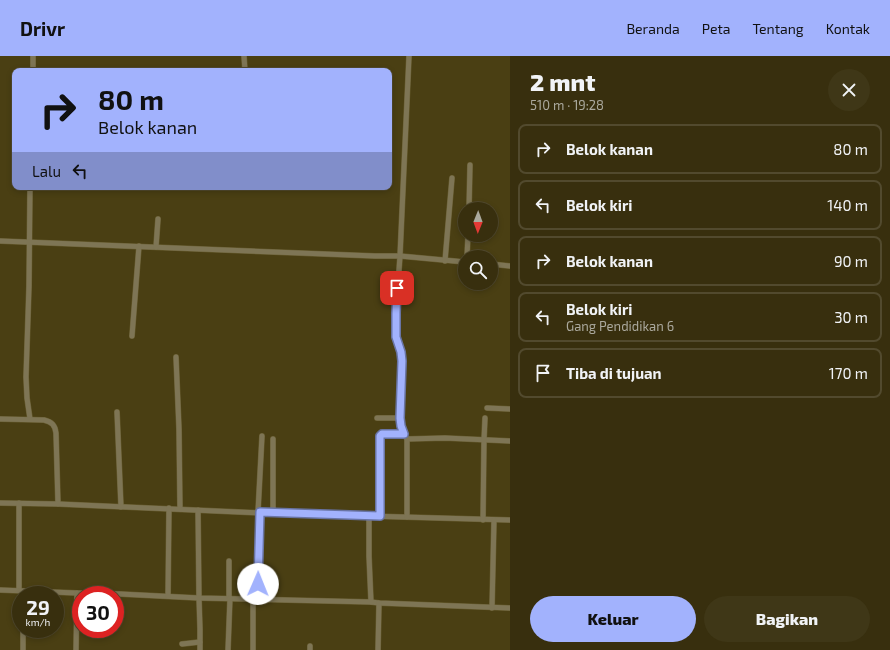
<!DOCTYPE html>
<html lang="id">
<meta charset="utf-8">
<style>
:root{--surface:#382f0e;--page:#3f3717;--text:#f1f3f6;--muted:#aba99e;--line:#524a2e;--accent:#a2b2fd}
body{margin:0;font-family:"Exo 2",sans-serif;background:var(--page);color:var(--text);height:100vh;display:flex;flex-direction:column;font-size:15px;white-space:nowrap}
*{box-sizing:border-box;margin:0}
p{font-size:13px;color:var(--muted)}
.icon{flex:none;width:22px;height:22px;fill:none;stroke:currentColor;stroke-width:2;stroke-linecap:round;stroke-linejoin:round}
.map{position:relative;flex:1;overflow:hidden}
.sheet{display:flex;flex-direction:column;background:var(--surface);width:380px}
.sheet>*{flex:none}
.guide{position:absolute;left:12px;top:12px;width:380px;height:122px;border-radius:8px;box-shadow:0 2px 6px #0003,0 0 0 1px var(--line);background:#a2b2fd;color:#111;overflow:hidden}
.needle{width:26px;rotate:181deg}
.fabs{position:absolute;left:458px;top:146px;display:grid;gap:8px}
.fabs a{display:grid;place-items:center;width:40px;height:40px;border-radius:50%;background:var(--surface);box-shadow:0 2px 6px #0003,0 0 0 1px var(--line);font-size:20px}
.speed{position:absolute;left:12px;top:530px;display:flex;gap:8px;font-size:20px;font-weight:700;text-align:center}
.speed>*{display:grid;place-content:center;width:52px;height:52px;border-radius:50%;background:var(--surface);box-shadow:0 2px 6px #0003,0 0 0 1px var(--line);line-height:1}
.speed small{font-size:10px;font-weight:400}
.speed .limit{border:6px solid #d22;background:#fff;color:#111}
.pin{position:absolute;display:grid;place-items:center;width:34px;height:34px;color:#fff;margin:-17px;border-radius:8px;box-shadow:0 2px 6px #0006}
.me{position:absolute;width:44px;margin:-22px;rotate:1deg;stroke-linejoin:round;filter:drop-shadow(0 0 3px #0008)}
.turn{display:flex;align-items:center;gap:14px;height:84px;padding:0 20px;font-size:18px}
.turn .icon{width:52px;height:52px;stroke-width:2.5}
.turn b{display:block;font-size:28px;line-height:34px}
.then{display:flex;align-items:center;height:38px;padding:0 20px;background:#0003;gap:8px;font-size:15px}
.round{display:grid;place-items:center;flex:none;width:42px;height:42px;border-radius:21px;background:var(--page)}
.head{display:flex;align-items:center;justify-content:space-between;height:68px;padding:0 20px}
h1{font-size:24px;font-weight:800;line-height:30px}
.button{display:flex;gap:8px;margin-top:auto;padding:8px 20px}
.button a{flex:1;height:46px;border-radius:24px;background:var(--accent);color:#111;font-size:16px;font-weight:800;line-height:46px;text-align:center}
.button a+a{background:var(--page);color:var(--text)}
ul{padding:0;list-style:none}
li{display:flex;align-items:center;gap:12px;height:50px;margin:0 8px 6px;padding:0 12px;border:2px solid var(--line);border-radius:8px}
li div{flex:1}
li b{display:block;font-size:15px}
li em{font-style:normal}
header{display:flex;align-items:center;gap:24px;box-sizing:border-box;height:56px;padding:0 20px;background:var(--accent);color:#111}
header strong{font-size:19px}
nav{display:flex;gap:22px;margin-inline-start:auto;font-size:14px}
main{display:flex;flex:1;min-height:0}
.map>svg:first-child{display:block}
</style>
<header>
<strong>Drivr</strong>
<nav><a>Beranda</a><a>Peta</a><a>Tentang</a><a>Kontak</a></nav>
</header>
<main>
<div class="map">
<svg width="510" height="594" viewBox="0 0 510 594">
<rect width="100%" height="100%" fill="#4a3f13"/>
<g fill="none" stroke-linecap="round" stroke-linejoin="round">
<!-- street casing -->
<g stroke="#695e33" stroke-width="6">
<g id="street">
<polyline points="244,0 245,15"/>
<polyline points="33,15 33,0"/>
<polyline points="30,131 29,230 26,321 27,342 30,363"/>
<polyline points="469,153 470,109"/>
<polyline points="0,185 375,200 400,200 465,206"/>
<polyline points="156,191 158,163"/>
<polyline points="467,201 468,179"/>
<polyline points="445,205 452,122"/>
<polyline points="491,208 510,210"/>
<polyline points="132,280 139,190"/>
<polyline points="176,301 179,373 180,453"/>
<polyline points="487,352 510,353"/>
<polyline points="117,356 121,451"/>
<polyline points="377,362 400,362"/>
<path d="M0 363 44 364C52 366 55 369 56 377L58 448"/>
<polyline points="407,383 445,382 510,385"/>
<polyline points="0,447 58,448 260,457 510,464"/>
<polyline points="19,447 19,534"/>
<polyline points="198,454 199,542 200,573 200,594"/>
<polyline points="258,456 262,380"/>
<polyline points="273,457 273,383"/>
<polyline points="369,460 369,500 371,546"/>
<polyline points="380,460 380,380 382,378 404,378"/>
<polyline points="407,461 407,383 403,376 400,362 402,299 396,281 396,257 400,200 409,0"/>
<polyline points="483,464 484,384 485,362"/>
<polyline points="0,534 77,537 120,538 199,542 371,546 379,547 510,552"/>
<polyline points="168,540 169,452"/>
<polyline points="229,542 229,505"/>
<polyline points="253,543 253,594"/>
<polyline points="257,543 260,457"/>
<polyline points="492,552 494,464"/>
<polyline points="182,588 200,586"/>
<polyline points="23,594 23,573"/>
<polyline points="76,594 77,537"/>
<polyline points="228,594 230,542"/>
<polyline points="310,594 310,590"/>
<polyline points="378,594 379,547"/>
</g>
</g>
<!-- street -->
<use href="#street" stroke="#7e7555" stroke-width="5"/>
</g>
<g fill="none" stroke-linecap="round" stroke-linejoin="round">
<!-- route casing -->
<g stroke="#6974a4" stroke-width="10">
<polyline id="route" points="258,528 260,456 380,460 380,380 382,378 404,378 401,370 400,362 402,305 401,296 396,281 396,257 397,232"/>
</g>
<!-- route -->
<use href="#route" stroke="#a2b2fd" stroke-width="7"/>
</g>
</svg>
<div class="fabs">
<a><svg class="needle" viewBox="-14 -14 28 28"><path d="M0-13l5 13h-10z" fill="#e53935"/><path d="M0 13l5-13h-10z" fill="#aba99e"/></svg></a>
<a><svg class="icon" aria-label="search" viewBox="0 0 24 24"><circle cx="10" cy="10" r="6"/><path d="M15 15l6 6"/></svg></a>
</div>
<div class="speed"><div>29<small>km/h</small></div><div class="limit">30</div></div>
<div class="pin" style="left:397px;top:232px;background:#d93025"><svg class="icon" aria-label="arrive" viewBox="0 0 24 24"><path d="M6 21V4h12l-3 4 3 4H6"/></svg></div>
<svg class="me" style="left:258px;top:528px" viewBox="-20 -20 40 40"><circle r="19" fill="#fff"/><path d="M0-13L10 11 0 6-10 11z" fill="#a2b2fd"/></svg>
<div class="guide">
<div class="turn"><svg class="icon" aria-label="right" viewBox="0 0 24 24"><path d="M7 20v-9h11M14 6l5 5-5 5"/></svg><div><b>80 m</b>Belok kanan</div></div>
<div class="then">Lalu<svg class="icon" aria-label="left" viewBox="0 0 24 24"><path d="M17 20v-9H6M10 6l-5 5 5 5"/></svg></div>
</div>
</div>
<section class="sheet">
<div class="head"><div><h1>2 mnt</h1><p>510 m · 19:28</p></div><a class="round"><svg class="icon" aria-label="close" viewBox="0 0 24 24"><path d="M6 6l12 12M18 6L6 18"/></svg></a></div>
<ul>
<li><svg class="icon" aria-label="right" viewBox="0 0 24 24"><path d="M7 20v-9h11M14 6l5 5-5 5"/></svg><div><b>Belok kanan</b></div><em>80 m</em></li>
<li><svg class="icon" aria-label="left" viewBox="0 0 24 24"><path d="M17 20v-9H6M10 6l-5 5 5 5"/></svg><div><b>Belok kiri</b></div><em>140 m</em></li>
<li><svg class="icon" aria-label="right" viewBox="0 0 24 24"><path d="M7 20v-9h11M14 6l5 5-5 5"/></svg><div><b>Belok kanan</b></div><em>90 m</em></li>
<li><svg class="icon" aria-label="left" viewBox="0 0 24 24"><path d="M17 20v-9H6M10 6l-5 5 5 5"/></svg><div><b>Belok kiri</b><p>Gang Pendidikan 6</p></div><em>30 m</em></li>
<li><svg class="icon" aria-label="arrive" viewBox="0 0 24 24"><path d="M6 21V4h12l-3 4 3 4H6"/></svg><div><b>Tiba di tujuan</b></div><em>170 m</em></li>
</ul>
<div class="button"><a>Keluar</a><a>Bagikan</a></div>
</section>
</main>
